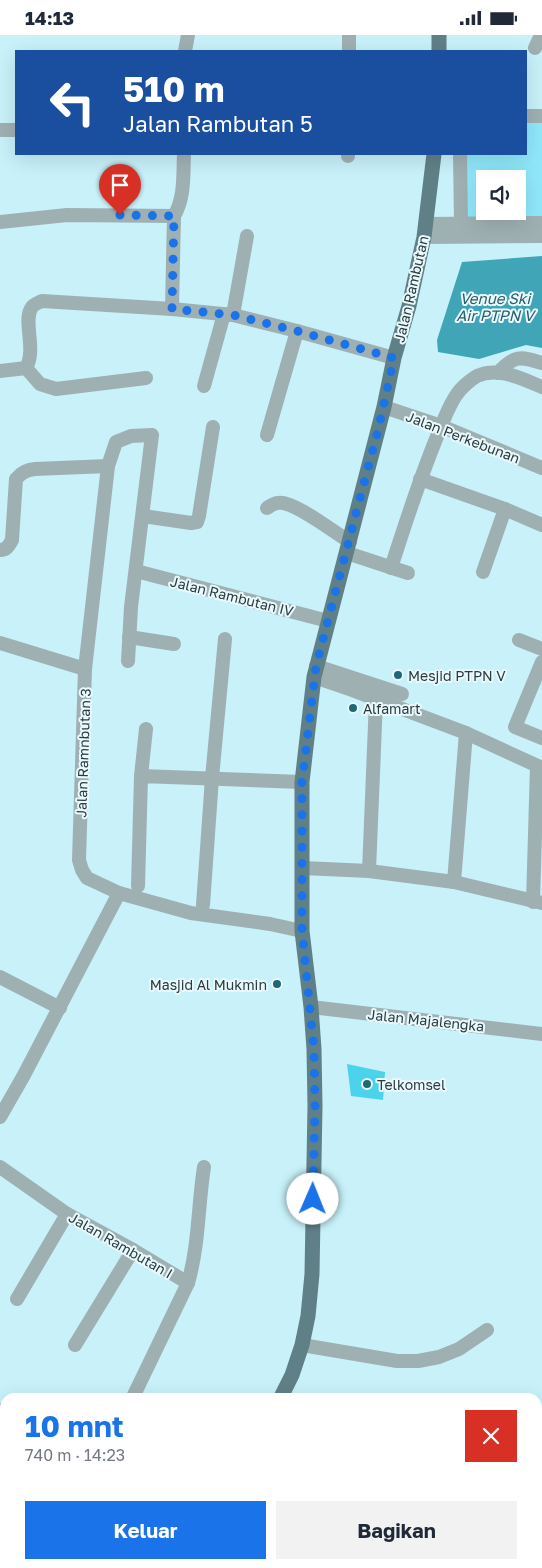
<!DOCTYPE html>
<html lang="id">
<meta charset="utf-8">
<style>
:root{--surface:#fff;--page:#f2f2f3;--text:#1f2937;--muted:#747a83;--accent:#1a73e8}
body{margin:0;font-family:"Golos Text",sans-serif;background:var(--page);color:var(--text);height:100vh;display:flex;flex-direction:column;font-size:19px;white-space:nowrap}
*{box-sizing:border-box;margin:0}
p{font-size:16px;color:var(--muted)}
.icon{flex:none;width:28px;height:28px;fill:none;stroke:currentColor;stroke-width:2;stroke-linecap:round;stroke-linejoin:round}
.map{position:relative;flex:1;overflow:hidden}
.panel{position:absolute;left:0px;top:1358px;width:542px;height:176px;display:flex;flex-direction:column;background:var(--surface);border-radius:15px 15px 0 0;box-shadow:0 5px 20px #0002}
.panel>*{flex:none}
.hud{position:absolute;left:15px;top:15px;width:512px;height:105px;border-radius:0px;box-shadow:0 5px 20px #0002;background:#1a4fa0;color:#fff;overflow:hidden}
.fabs{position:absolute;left:476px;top:135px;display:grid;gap:10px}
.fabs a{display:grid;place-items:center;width:50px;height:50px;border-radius:0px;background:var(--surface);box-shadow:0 5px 20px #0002;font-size:25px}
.pin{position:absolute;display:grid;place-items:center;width:42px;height:42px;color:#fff;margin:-51px -21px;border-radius:50% 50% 50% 0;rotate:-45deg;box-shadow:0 0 5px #0007}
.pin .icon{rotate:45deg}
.me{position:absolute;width:55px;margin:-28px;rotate:1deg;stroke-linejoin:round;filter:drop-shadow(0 0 4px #0008)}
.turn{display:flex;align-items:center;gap:18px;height:105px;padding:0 25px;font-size:22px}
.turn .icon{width:65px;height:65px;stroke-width:2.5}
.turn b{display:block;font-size:35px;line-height:42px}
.round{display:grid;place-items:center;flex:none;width:52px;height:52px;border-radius:0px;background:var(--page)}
.head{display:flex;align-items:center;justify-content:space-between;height:85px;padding:0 25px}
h1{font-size:30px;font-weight:700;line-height:38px;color:var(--accent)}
.primary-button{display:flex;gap:10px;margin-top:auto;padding:10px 25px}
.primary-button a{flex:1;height:58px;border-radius:0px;background:var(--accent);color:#fff;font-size:20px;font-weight:700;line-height:58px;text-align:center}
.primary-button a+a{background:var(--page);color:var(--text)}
.status{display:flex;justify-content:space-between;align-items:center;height:35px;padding:0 25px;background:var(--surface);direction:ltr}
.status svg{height:14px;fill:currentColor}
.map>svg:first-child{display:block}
</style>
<div class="status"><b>14:13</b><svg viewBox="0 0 49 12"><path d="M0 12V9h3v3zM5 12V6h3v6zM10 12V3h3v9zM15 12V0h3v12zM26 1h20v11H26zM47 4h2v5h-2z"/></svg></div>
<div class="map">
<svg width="542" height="1533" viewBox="0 0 542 1533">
<rect width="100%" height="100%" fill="#c8f1f9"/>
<!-- green -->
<path fill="#8fe8fa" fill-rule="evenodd" d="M526 81H542V188H461L460 119H526ZM485 144H518V176H485Z"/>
<!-- water -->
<polygon fill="#3fa5b7" points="542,221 542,313 526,310 479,324 438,317 437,305 462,227"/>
<!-- building -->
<polygon fill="#4ad3ea" points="347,1029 385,1037 383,1065 351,1061"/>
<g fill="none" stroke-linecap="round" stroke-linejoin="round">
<!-- minor -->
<g stroke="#9fb0b3" stroke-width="14">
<polyline points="349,0 349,16"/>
<polyline points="535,13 541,0"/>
<polyline points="185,16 188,0"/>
<polyline points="526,81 542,81"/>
<polyline points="0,95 16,95"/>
<polyline points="460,119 461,188"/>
<polyline points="348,121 348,119"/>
<polyline points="0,187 67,180 174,181"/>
<polyline points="426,189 542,188"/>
<polyline points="424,202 542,201"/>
<path d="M172 274 174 181C185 163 183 140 184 119"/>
<polyline points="233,280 247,201"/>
<polyline points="26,333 40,349 56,354 146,343"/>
<path d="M0 336 26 333C37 314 22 285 32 272 34 269 38 268 42 266L172 274 233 280 297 296 394 323"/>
<path d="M498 338C514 320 520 321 542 328"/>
<polyline points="204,351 224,279"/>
<polyline points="384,372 441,391 542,433"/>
<polyline points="267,400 297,296"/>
<polyline points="420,444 505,474 483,537"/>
<path d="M267 473C270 471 274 468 278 468 293 465 335 498 350 507"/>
<polyline points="505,474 542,490"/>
<polyline points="143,481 191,488 197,487 199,481 213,392"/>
<path d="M0 515C7 515 9 510 12 505L16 444C22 437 27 435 35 434L108 431"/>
<polyline points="347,518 408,538"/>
<path d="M391 533C405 489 419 446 436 404 441 391 449 370 457 359 461 353 470 345 477 341 498 331 522 344 542 352"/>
<polyline points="136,536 328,586"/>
<polyline points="129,602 174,609"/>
<polyline points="519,605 542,614"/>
<polyline points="0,608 85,634"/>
<polyline points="128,626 131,572 152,400 131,401 116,407 108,431 85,634 79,825 82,835 87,843 119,858 191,878 270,889 302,896"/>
<polyline points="542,627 515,692 542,703"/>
<polyline points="316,631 402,659"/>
<polyline points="314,642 352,655 466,698 542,733"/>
<polyline points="141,741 146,694"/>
<polyline points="303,833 369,836 454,847 542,868"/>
<polyline points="369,836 376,665"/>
<polyline points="454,847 466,698"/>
<polyline points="138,851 141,741 302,747"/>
<polyline points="533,867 537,731"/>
<polyline points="203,870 212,743 225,604"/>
<polyline points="0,942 60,973"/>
<polyline points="311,972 542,999"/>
<polyline points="0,1082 24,1040 119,858"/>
<polyline points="0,1132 67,1179 133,1215 188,1248 133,1362"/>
<path d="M188 1248C199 1210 198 1170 204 1132"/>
<polyline points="17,1264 67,1179"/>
<polyline points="75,1310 133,1215"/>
<polyline points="302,1310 397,1326 418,1326 439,1322 459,1314 487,1295"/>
<polyline points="0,1375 5,1377"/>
<polyline points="0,1441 5,1444"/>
<polyline points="157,1529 165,1533"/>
<polyline points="504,1529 506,1533"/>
</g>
<!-- major -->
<g stroke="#608087" stroke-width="15">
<polyline points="439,16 439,0"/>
<polyline points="281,1362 292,1340 302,1310 308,1281 312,1239 315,1071 314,1014 311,972 302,896 302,747 314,642 384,372 394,323 409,271 424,202 434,119"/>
<polyline points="538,1442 542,1440"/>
<polyline points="538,1464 542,1462"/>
<polyline points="185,1533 188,1529"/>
<polyline points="371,1533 379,1529"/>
<polyline points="413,1533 421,1529"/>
</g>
</g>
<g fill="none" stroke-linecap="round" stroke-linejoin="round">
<!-- route -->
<polyline stroke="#1a73e8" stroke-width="9" stroke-dasharray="0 16.2" points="120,180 174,181 172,274 233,280 297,296 394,323 379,391 316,631 302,747 302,896 314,1014 315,1071 313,1164"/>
</g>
<!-- markers -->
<g fill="#1f6875" stroke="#e9f9fd" stroke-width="2">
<circle cx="398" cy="640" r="5"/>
<circle cx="353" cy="673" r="5"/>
<circle cx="277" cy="949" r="5"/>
<circle cx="367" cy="1049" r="5"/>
</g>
<g text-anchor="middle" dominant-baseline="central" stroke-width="4" stroke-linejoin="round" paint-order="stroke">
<!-- street labels -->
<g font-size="14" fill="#2b3c3f" stroke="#e9f9fd">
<text transform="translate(411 254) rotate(-77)">Jalan Rambutan</text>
<text transform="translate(463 402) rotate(21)">Jalan Perkebunan</text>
<text transform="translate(232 561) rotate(14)">Jalan Rambutan IV</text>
<text transform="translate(83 718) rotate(-88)">Jalan Ramnbutan 3</text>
<text transform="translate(426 985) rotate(6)">Jalan Majalengka</text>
<text transform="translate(121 1210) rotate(30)">Jalan Rambutan I</text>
</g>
<!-- poi labels -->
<g font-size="14" fill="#2b3c3f" stroke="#e9f9fd" text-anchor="start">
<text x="408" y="640">Mesjid PTPN V</text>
<text x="363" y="673">Alfamart</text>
<text x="267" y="949" text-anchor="end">Masjid Al Mukmin</text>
<text x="377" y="1049">Telkomsel</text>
</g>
<!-- water labels -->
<g font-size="15" font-style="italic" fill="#285f69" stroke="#e9f9fd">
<text x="495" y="263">Venue Ski<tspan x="495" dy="17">Air PTPN V</tspan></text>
</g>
</g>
</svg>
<div class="fabs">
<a><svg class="icon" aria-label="sound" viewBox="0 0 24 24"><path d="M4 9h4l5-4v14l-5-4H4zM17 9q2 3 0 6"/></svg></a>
</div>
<div class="pin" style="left:120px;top:180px;background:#d93025"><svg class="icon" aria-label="arrive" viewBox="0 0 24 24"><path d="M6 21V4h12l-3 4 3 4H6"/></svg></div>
<svg class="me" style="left:313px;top:1164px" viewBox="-20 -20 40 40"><circle r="19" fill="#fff"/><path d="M0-13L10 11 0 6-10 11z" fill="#1a73e8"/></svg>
<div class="hud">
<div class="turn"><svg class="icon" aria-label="left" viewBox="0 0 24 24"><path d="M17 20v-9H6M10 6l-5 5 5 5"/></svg><div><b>510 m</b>Jalan Rambutan 5</div></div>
</div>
<section class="panel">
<div class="head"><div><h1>10 mnt</h1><p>740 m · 14:23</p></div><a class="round" style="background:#d93025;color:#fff"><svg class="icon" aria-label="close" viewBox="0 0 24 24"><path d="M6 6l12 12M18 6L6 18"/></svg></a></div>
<div class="primary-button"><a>Keluar</a><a>Bagikan</a></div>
</section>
</div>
